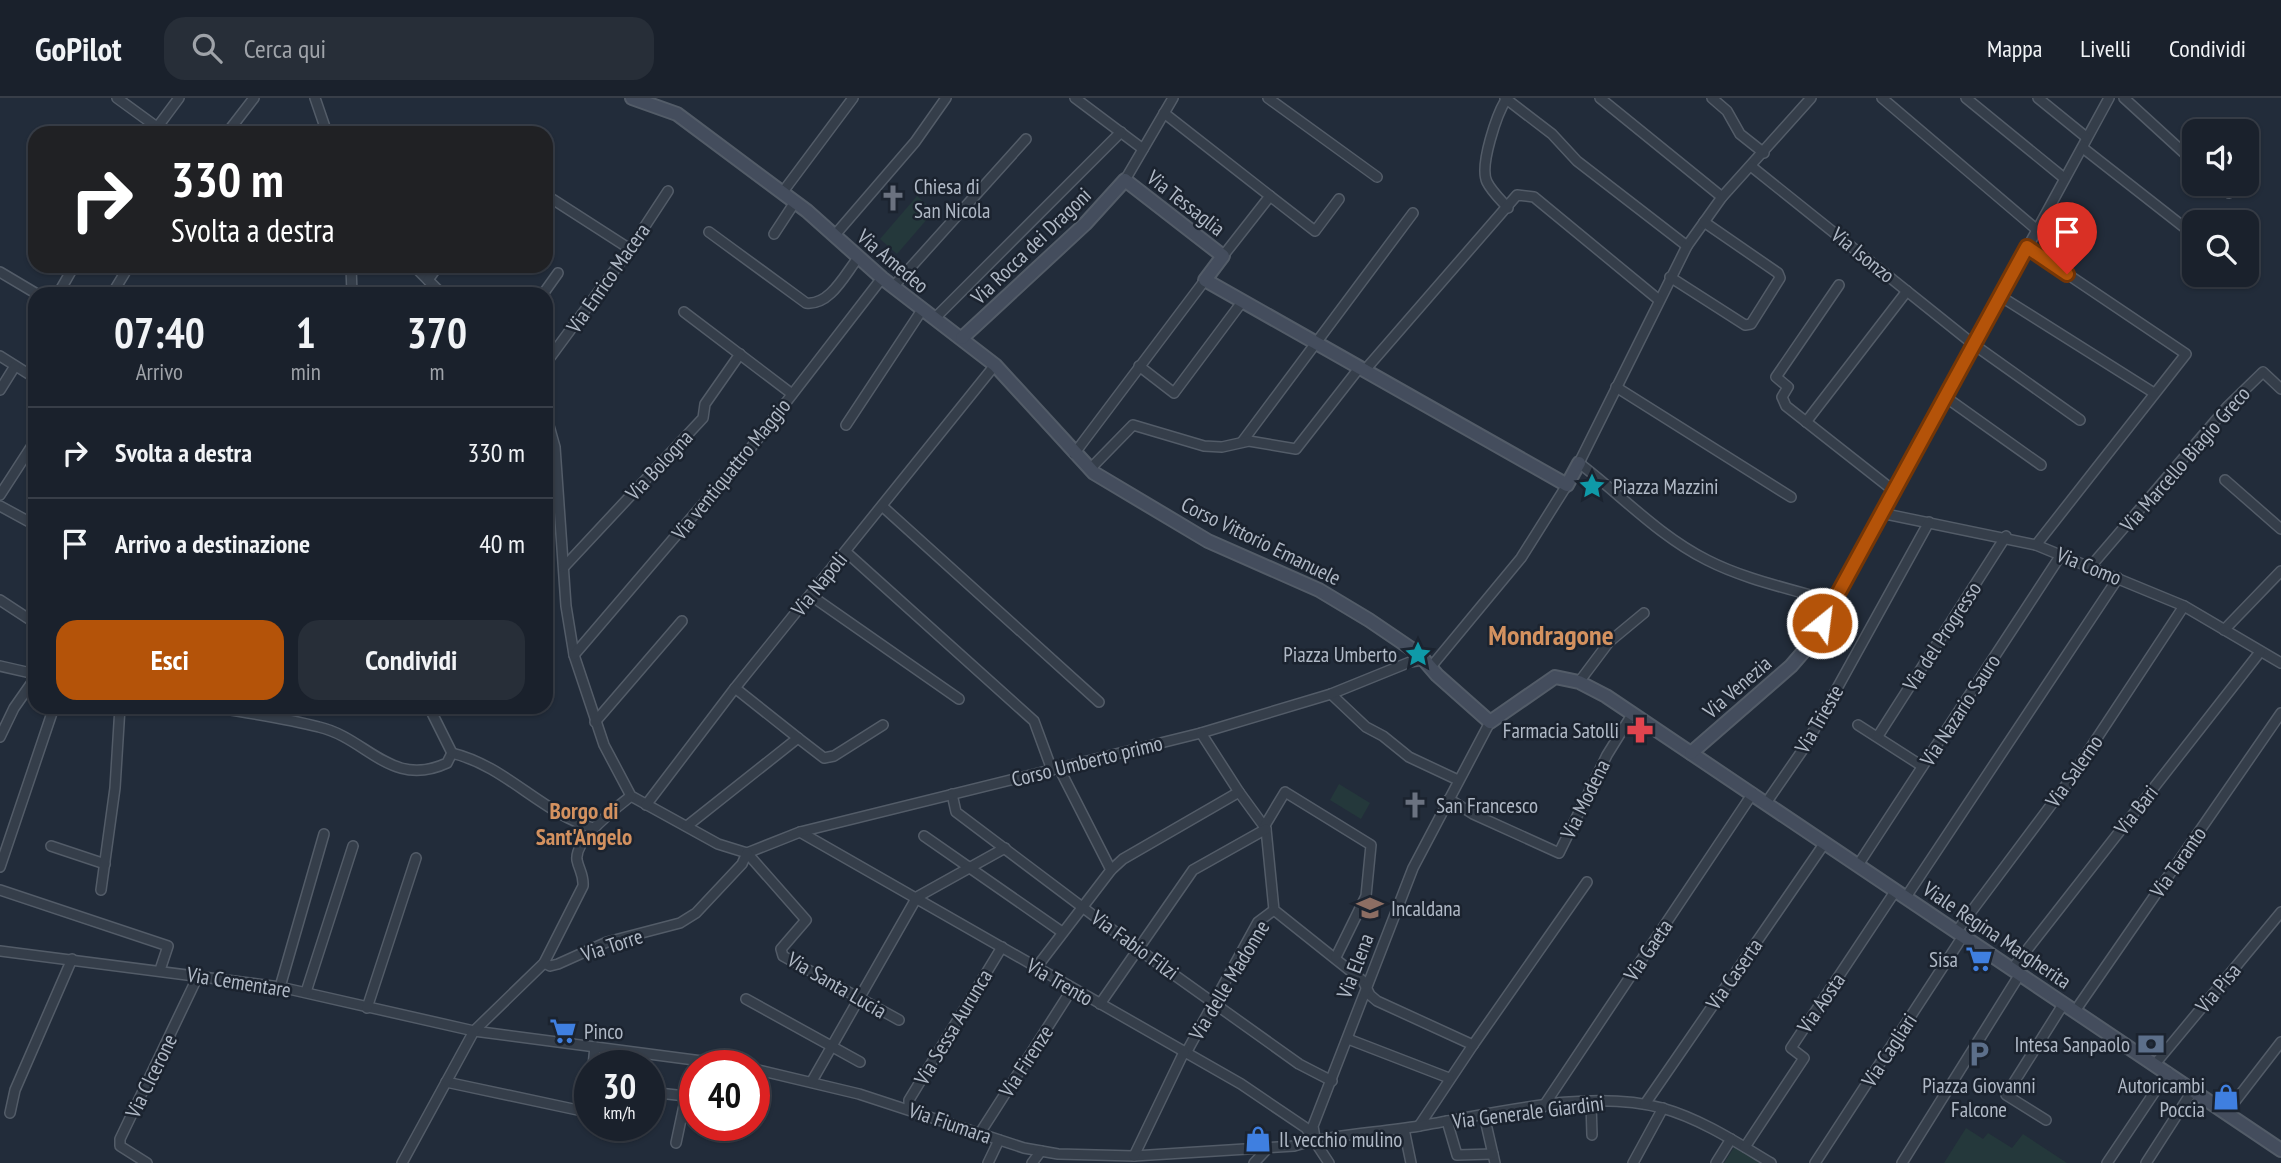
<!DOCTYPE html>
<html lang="it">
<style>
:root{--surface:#1a212c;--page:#272e38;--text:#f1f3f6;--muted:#9fa3a9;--line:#383e48;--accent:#b45309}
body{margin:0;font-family:"PT Sans Narrow",sans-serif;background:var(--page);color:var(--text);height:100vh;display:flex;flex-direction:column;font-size:26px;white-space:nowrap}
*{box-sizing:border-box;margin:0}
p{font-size:23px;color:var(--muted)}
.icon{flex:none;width:38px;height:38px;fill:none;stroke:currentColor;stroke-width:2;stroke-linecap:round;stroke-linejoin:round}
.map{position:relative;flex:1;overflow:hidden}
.details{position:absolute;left:28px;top:189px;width:525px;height:427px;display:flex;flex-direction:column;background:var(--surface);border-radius:21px;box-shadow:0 2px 5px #0004,0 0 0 2px var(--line)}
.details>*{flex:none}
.top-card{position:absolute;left:28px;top:28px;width:525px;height:147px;border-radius:21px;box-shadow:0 2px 5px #0004,0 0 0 2px var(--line);background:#202124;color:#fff;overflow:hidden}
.tools{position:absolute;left:2182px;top:21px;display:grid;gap:14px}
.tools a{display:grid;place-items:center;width:77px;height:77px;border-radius:14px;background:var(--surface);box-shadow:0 2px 5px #0004,0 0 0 2px var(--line);font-size:35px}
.speed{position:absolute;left:574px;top:952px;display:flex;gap:14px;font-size:35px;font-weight:700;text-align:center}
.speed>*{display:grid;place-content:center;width:91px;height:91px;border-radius:50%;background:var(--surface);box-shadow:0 2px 5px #0004,0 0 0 2px var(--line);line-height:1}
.speed small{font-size:18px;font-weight:400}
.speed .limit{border:10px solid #d22;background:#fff;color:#111}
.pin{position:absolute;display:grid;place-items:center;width:60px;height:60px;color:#fff;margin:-72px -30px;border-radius:50% 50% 50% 0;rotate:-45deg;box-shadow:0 0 7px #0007}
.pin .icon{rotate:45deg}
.me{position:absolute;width:77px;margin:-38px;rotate:29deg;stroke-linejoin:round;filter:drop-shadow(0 0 5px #0008)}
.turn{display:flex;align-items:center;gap:24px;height:147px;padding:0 28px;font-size:32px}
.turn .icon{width:91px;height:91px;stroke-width:2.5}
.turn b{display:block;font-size:49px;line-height:60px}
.eta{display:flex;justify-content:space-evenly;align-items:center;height:119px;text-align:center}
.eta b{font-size:42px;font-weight:600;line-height:49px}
.primary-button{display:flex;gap:14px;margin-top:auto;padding:14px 28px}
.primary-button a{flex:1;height:80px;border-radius:21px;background:var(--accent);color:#fff;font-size:28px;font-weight:600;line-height:80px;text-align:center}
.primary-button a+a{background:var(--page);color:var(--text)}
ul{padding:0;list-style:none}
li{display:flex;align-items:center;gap:21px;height:91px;padding:0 28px;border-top:2px solid var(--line)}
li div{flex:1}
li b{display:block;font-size:26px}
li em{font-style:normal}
header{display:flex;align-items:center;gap:42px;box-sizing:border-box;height:98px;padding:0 35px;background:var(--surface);border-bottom:2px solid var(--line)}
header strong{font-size:33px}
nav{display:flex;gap:38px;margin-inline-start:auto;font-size:24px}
.search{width:490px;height:63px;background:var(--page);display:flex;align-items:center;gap:18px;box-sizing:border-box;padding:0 24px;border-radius:21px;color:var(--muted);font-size:26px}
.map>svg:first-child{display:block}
</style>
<header>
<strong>GoPilot</strong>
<div class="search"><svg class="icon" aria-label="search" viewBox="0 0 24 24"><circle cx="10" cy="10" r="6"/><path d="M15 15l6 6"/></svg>Cerca qui</div>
<nav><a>Mappa</a><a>Livelli</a><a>Condividi</a></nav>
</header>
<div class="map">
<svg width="2281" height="1065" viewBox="0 0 2281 1065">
<rect width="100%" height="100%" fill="#222c3a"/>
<!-- green -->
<g fill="#24383b">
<polygon points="917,98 934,113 897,156 880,141"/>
<polygon points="1339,686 1370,705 1361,721 1330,702"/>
<polygon points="1966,1030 1983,1041 1988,1035 2012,1050 2023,1036 2067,1065 1944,1065"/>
<polygon points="1735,1048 1760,1065 1724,1065"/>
</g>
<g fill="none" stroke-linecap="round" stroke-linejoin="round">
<!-- street casing -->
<g stroke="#535c68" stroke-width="12">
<g id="street">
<polyline points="117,0 165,35"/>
<polyline points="315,0 327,35"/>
<polyline points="1075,0 1143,51"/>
<polyline points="1268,0 1377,79"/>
<polyline points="1505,0 1552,36 1577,63 1687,148"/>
<path d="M1507 0C1497 15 1479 68 1487 84 1492 94 1501 102 1508 110"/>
<polyline points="1600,0 1722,99"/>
<polyline points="1712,0 1727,13 1740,36 1764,55"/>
<path d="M1811 0 1722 99 1687 148 1579 365C1621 397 1659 438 1707 462 1746 482 1792 491 1834 504L2109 0"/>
<polyline points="1882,0 2036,131"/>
<polyline points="1966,0 2064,80"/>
<polyline points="2038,0 2086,39"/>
<polyline points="2124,0 2194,64"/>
<polyline points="1164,15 1270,98 1223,158"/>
<polyline points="153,35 179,0"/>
<polyline points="227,35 254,0"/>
<polyline points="2083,50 2194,137"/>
<polyline points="1752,69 1973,246 2080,322"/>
<polyline points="1125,82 1173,0"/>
<polyline points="2218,86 2229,95"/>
<polyline points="782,95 853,0"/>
<polyline points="546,97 630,151"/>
<polyline points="1270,98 1315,133 1339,101"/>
<path d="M709 134 806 205C830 208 845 176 858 160"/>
<polyline points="774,136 795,104"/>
<polyline points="834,138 915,44 946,0"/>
<polyline points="2027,149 2186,256 2036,447"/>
<polyline points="351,168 352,196"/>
<polyline points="414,168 442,196"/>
<polyline points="0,174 37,196"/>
<polyline points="1670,179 1745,227 1751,226 1780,180 1778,175 1704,124"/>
<polyline points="428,182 438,168"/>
<polyline points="1839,187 1776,279 1788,289 1782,299 1786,308 1894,393"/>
<polyline points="893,189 1026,41"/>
<polyline points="58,196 74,168"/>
<polyline points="112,196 129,168"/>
<polyline points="543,196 558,175"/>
<polyline points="2000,198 2154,295"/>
<polyline points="684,214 792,296"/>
<polyline points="934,221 1121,34"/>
<polyline points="0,258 35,280"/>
<polyline points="546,265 630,151 668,93"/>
<polyline points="1139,268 1174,295 1242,204"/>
<polyline points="1365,272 1517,97 1534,99 1659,202"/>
<polyline points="1616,289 1791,399"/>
<polyline points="0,292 15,268"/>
<polyline points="1944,298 2041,367"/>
<polyline points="546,317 555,349 566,508 574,557 604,647 631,698 718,746 747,755"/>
<polyline points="1806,324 1907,193"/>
<polyline points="846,327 922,212"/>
<polyline points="1242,344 1413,115"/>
<polyline points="1074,356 1205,182"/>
<polyline points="1090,371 1133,327 1204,348 1222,349 1249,343 1296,351 1360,269"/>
<polyline points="2225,382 2281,431"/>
<polyline points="0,397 35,343"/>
<polyline points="0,408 35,427"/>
<polyline points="882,408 1099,604"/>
<polyline points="1881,415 2036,447 2184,508 2281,565"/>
<polyline points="846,454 1034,623 1052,672"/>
<polyline points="2091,468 2228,308 2263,274 2281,291"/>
<polyline points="564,469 703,320 705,306 740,256"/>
<polyline points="810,497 959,601"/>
<polyline points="0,502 35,525"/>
<polyline points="2224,532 2281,473"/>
<polyline points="574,557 750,351 882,180"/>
<polyline points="0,568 35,576"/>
<polyline points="1430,570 1521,460 1567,387"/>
<polyline points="1579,584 1609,544 1644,515"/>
<polyline points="1331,596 1366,629 1383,638 1409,659 1458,682"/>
<path d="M213 609C248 615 285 620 319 629 367 640 391 691 447 665L452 655C506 668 540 714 593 730"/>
<polyline points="429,609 452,655"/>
<polyline points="595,624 682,523"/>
<polyline points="1858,627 1922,668"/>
<polyline points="1878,638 2006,438"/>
<polyline points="0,639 14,610 35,580"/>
<polyline points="798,640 824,660 834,658 883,627"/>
<polyline points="1059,670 1111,772"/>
<polyline points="1239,694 1266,731 1274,812 1363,883 1370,897 1377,903 1473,947 1419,1028"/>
<polyline points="952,696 956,714 1138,851 1299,966 1332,983"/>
<polyline points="1449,701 1473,716 1559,755 1607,657 1633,615"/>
<polyline points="1766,705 1804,650 1929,424"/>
<polyline points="646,707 735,590 995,267"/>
<polyline points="687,728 798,640 735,590"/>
<polyline points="1264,729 1285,694 1371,747 1366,798 1336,859"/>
<polyline points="800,734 1241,986 1306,1030 1329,1065"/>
<polyline points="924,738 1062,834"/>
<polyline points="51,748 105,766"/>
<polyline points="747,755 800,734 1201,635 1331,596 1410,564 1423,562"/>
<polyline points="747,755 806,822 781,851 783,858 899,922"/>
<polyline points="1858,767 2061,457"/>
<polyline points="0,769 54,609"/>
<polyline points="0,792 168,848 160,872"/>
<polyline points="101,792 115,690 120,609"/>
<polyline points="1906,799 2118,480"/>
<polyline points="1956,834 2066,687 2184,508"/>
<polyline points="0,853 280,889 474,933 740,968"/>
<polyline points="544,865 550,868 558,866 607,844 680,825 696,815 742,766 747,755"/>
<polyline points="1036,870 1111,772 1123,761 1239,694 1201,635"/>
<polyline points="2012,871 2260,554"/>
<polyline points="280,889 324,736"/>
<polyline points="306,894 353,748"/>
<polyline points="746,901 860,964"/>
<polyline points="1100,906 1193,772 1266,731"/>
<polyline points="367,910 416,760"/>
<polyline points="2075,913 2281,615"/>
<polyline points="1348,941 1449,980"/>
<polyline points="1473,947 1587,784"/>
<polyline points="1186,955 1258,824 1274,812"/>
<polyline points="2155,966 2281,814"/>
<polyline points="593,968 595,949"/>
<path d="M754 971 859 996 1024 1050 1058 1056 1134 1058 1294 1048C1332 1036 1379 1035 1419 1028 1493 1016 1588 990 1662 1010 1701 1021 1736 1044 1771 1065"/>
<polyline points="812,983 917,799 1005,750"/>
<polyline points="446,984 587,1014 590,994"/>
<polyline points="649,994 686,998 676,1045"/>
<polyline points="1591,1004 1592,1037"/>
<polyline points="1645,1006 1824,746"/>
<polyline points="1543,1009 1753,695"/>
<polyline points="909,1010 909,1002 1002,849"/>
<polyline points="10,1015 15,992 72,861"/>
<polyline points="2226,1015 2281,944"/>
<polyline points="1484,1017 1495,1065"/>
<polyline points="2046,1022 2006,997 2064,905"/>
<polyline points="1447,1023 1457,1057 1493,1056"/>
<polyline points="1404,1031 1411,1065"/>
<polyline points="980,1035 1072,891"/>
<polyline points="1315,1040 1313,1028 1413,770 1490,624"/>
<polyline points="1745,1049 1804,960 1791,950 1896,792"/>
<polyline points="1134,1058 1184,954"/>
<polyline points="147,1065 120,1048 120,1041 198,878"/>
<path d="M402 1065 474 933 544 865 583 788C584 777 579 772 577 762 574 742 617 709 631 698"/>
<polyline points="988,1065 999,1042"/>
<polyline points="1032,1065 1041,1053"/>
<polyline points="1254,1065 1268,1050"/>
<polyline points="1633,1065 1663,1010"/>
<polyline points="1716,1065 1731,1041"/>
<polyline points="1815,1065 1963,838"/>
<polyline points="1902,1065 2020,876"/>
<polyline points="2107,1065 2168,974"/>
<polyline points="2146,1065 2193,992"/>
</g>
</g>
<!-- secondary casing -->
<g stroke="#535c68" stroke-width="16">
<g id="secondary">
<polyline points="632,0 677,16 807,113 882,180 995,267 1094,375 1208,443 1319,492 1369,522 1419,556 1437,577 1490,624 1555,579 1579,584 1606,598 2281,1052"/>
<polyline points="962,240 1085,126 1125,82 1223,158 1205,182 1567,387 1579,365"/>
<polyline points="1691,655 1791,568 1810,546 1834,504"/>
</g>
</g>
<!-- street -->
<use href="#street" stroke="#353e4a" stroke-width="9"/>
<!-- secondary -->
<use href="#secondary" stroke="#444d5d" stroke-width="12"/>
</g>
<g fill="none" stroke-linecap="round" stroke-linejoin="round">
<!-- route casing -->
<g stroke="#753606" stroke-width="18">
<polyline id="route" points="1822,525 2027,149 2067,176"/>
</g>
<!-- route -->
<use href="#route" stroke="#b45309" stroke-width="12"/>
</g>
<!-- icons -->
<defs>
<g id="church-bare" transform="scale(2.1)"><path d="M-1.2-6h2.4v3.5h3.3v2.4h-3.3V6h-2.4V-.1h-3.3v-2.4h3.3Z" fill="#6b7280" stroke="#1b232f" stroke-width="2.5" paint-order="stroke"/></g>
<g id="sight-bare" transform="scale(2.1)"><path d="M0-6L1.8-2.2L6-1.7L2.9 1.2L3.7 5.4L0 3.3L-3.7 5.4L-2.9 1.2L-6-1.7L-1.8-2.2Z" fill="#0f9aa8" stroke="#1b232f" stroke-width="2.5" paint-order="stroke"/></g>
<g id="pharmacy-bare" transform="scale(2.1)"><path d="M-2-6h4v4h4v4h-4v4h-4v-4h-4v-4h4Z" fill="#e0444e" stroke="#1b232f" stroke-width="2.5" paint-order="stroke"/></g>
<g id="school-bare" transform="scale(2.1)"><path d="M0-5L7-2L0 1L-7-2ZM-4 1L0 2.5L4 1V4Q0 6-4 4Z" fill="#8d6e63" stroke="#1b232f" stroke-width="2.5" paint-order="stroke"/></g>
<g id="supermarket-bare" transform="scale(2.1)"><path d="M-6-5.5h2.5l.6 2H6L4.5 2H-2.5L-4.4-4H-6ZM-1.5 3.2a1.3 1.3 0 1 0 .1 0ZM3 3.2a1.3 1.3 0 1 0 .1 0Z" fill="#3f7fe0" stroke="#1b232f" stroke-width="2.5" paint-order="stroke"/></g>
<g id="bank-bare" transform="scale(2.1)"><path d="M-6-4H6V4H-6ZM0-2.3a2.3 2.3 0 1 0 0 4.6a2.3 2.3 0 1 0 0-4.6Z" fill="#5c6f8a" stroke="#1b232f" stroke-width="2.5" paint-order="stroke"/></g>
<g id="parking-bare" transform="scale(2.1)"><path d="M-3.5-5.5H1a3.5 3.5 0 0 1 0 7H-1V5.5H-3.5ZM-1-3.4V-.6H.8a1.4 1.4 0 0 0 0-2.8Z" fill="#5c6f8a" stroke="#1b232f" stroke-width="2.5" paint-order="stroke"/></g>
<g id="shop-bare" transform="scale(2.1)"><path d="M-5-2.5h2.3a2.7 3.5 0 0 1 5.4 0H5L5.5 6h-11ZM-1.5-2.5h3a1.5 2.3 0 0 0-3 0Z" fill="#3f7fe0" stroke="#1b232f" stroke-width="2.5" paint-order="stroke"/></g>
</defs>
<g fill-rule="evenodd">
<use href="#church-bare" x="893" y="100"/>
<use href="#sight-bare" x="1592" y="388"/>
<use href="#sight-bare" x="1418" y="556"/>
<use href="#pharmacy-bare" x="1640" y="632"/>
<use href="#church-bare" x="1415" y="707"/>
<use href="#school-bare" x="1370" y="810"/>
<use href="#supermarket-bare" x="1979" y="861"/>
<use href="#supermarket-bare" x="563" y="933"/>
<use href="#bank-bare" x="2151" y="946"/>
<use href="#parking-bare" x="1979" y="956"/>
<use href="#shop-bare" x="2226" y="999"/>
<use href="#shop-bare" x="1258" y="1041"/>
</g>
<g text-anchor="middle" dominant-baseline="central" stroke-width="5" stroke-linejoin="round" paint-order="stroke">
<!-- poi labels -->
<g font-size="21" fill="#b0b9c6" stroke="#1b232f" text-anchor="start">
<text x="914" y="88">Chiesa di<tspan x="914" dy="24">San Nicola</tspan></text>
<text x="1613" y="388">Piazza Mazzini</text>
<text x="1397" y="556" text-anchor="end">Piazza Umberto</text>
<text x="1619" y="632" text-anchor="end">Farmacia Satolli</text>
<text x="1436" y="707">San Francesco</text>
<text x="1391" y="810">Incaldana</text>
<text x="1958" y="861" text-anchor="end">Sisa</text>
<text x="584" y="933">Pinco</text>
<text x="2130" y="946" text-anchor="end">Intesa Sanpaolo</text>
<text x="1979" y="987" text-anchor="middle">Piazza Giovanni<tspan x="1979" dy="24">Falcone</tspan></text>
<text x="2205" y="987" text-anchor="end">Autoricambi<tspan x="2205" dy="24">Poccia</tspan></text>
<text x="1279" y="1041">Il vecchio mulino</text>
</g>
<!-- street labels -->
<g font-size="21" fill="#b0b9c6" stroke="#1b232f">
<text transform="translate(1186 105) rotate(38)">Via Tessaglia</text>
<text transform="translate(1031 148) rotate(-44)">Via Rocca dei Dragoni</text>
<text transform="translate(1863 157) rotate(39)">Via Isonzo</text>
<text transform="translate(893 163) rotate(40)">Via Amedeo</text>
<text transform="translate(608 180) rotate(-55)">Via Enrico Macera</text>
<text transform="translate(2185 361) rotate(-49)">Via Marcello Biagio Greco</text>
<text transform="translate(659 367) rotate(-47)">Via Bologna</text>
<text transform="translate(731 371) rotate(-51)">Via ventiquattro Maggio</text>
<text transform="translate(1261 443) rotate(26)">Corso Vittorio Emanuele</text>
<text transform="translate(2089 468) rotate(22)">Via Como</text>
<text transform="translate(819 486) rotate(-51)">Via Napoli</text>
<text transform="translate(1942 538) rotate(-57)">Via del Progresso</text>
<text transform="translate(1737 589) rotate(-41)">Via Venezia</text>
<text transform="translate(1960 612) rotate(-57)">Via Nazario Sauro</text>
<text transform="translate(1819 621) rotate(-60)">Via Trieste</text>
<text transform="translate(1087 663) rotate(-14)">Corso Umberto primo</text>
<text transform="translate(2074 673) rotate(-55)">Via Salerno</text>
<text transform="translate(1585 701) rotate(-64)">Via Modena</text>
<text transform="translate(2136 712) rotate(-52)">Via Bari</text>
<text transform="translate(2178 764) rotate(-55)">Via Taranto</text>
<text transform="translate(1997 837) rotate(34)">Viale Regina Margherita</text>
<text transform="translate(612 847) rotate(-18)">Via Torre</text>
<text transform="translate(1135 847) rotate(36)">Via Fabio Filzi</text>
<text transform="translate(1648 852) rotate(-56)">Via Gaeta</text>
<text transform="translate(1355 868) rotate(-69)">Via Elena</text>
<text transform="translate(1734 876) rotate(-55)">Via Caserta</text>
<text transform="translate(1229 882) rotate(-59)">Via delle Madonne</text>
<text transform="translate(239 884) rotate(9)">Via Cementare</text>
<text transform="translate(1060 884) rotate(30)">Via Trento</text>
<text transform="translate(837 887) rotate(30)">Via Santa Lucia</text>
<text transform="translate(2218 890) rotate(-50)">Via Pisa</text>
<text transform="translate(1821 905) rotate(-56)">Via Aosta</text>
<text transform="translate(953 929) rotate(-59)">Via Sessa Aurunca</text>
<text transform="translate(1889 952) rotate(-57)">Via Cagliari</text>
<text transform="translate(1026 963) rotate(-57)">Via Firenze</text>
<text transform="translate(151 978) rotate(-64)">Via CIcerone</text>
<text transform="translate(1528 1014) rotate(-7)">Via Generale Giardini</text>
<text transform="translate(950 1025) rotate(19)">Via Fiumara</text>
</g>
<!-- neighbourhood labels -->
<g font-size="23" font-weight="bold" fill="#d3915f" stroke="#1b232f">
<text x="584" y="712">Borgo di<tspan x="584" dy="26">Sant'Angelo</tspan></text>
</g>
<!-- district labels -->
<g font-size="28" font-weight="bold" fill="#d3915f" stroke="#1b232f">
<text x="1551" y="536">Mondragone</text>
</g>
</g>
</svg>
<div class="tools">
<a><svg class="icon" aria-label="sound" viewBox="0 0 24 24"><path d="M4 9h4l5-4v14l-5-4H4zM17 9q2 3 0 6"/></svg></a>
<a><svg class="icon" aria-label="search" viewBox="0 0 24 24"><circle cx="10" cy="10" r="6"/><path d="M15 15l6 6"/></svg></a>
</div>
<div class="speed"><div>30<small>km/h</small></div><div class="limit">40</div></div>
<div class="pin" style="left:2067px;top:176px;background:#d93025"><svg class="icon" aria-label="arrive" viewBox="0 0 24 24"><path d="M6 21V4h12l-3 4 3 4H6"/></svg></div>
<svg class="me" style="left:1822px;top:525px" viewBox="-20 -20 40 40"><circle r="17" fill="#b45309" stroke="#fff" stroke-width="3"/><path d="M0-11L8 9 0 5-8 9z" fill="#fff"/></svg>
<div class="top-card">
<div class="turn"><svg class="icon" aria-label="right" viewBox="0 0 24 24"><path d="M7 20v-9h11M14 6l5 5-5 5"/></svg><div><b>330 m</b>Svolta a destra</div></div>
</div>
<section class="details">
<div class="eta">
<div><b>07:40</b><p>Arrivo</p></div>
<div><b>1</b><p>min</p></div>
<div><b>370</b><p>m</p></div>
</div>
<ul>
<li><svg class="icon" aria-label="right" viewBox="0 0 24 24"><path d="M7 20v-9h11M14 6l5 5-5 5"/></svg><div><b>Svolta a destra</b></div><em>330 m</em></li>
<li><svg class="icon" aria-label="arrive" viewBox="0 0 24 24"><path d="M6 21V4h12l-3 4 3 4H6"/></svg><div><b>Arrivo a destinazione</b></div><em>40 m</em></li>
</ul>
<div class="primary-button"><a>Esci</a><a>Condividi</a></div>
</section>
</div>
